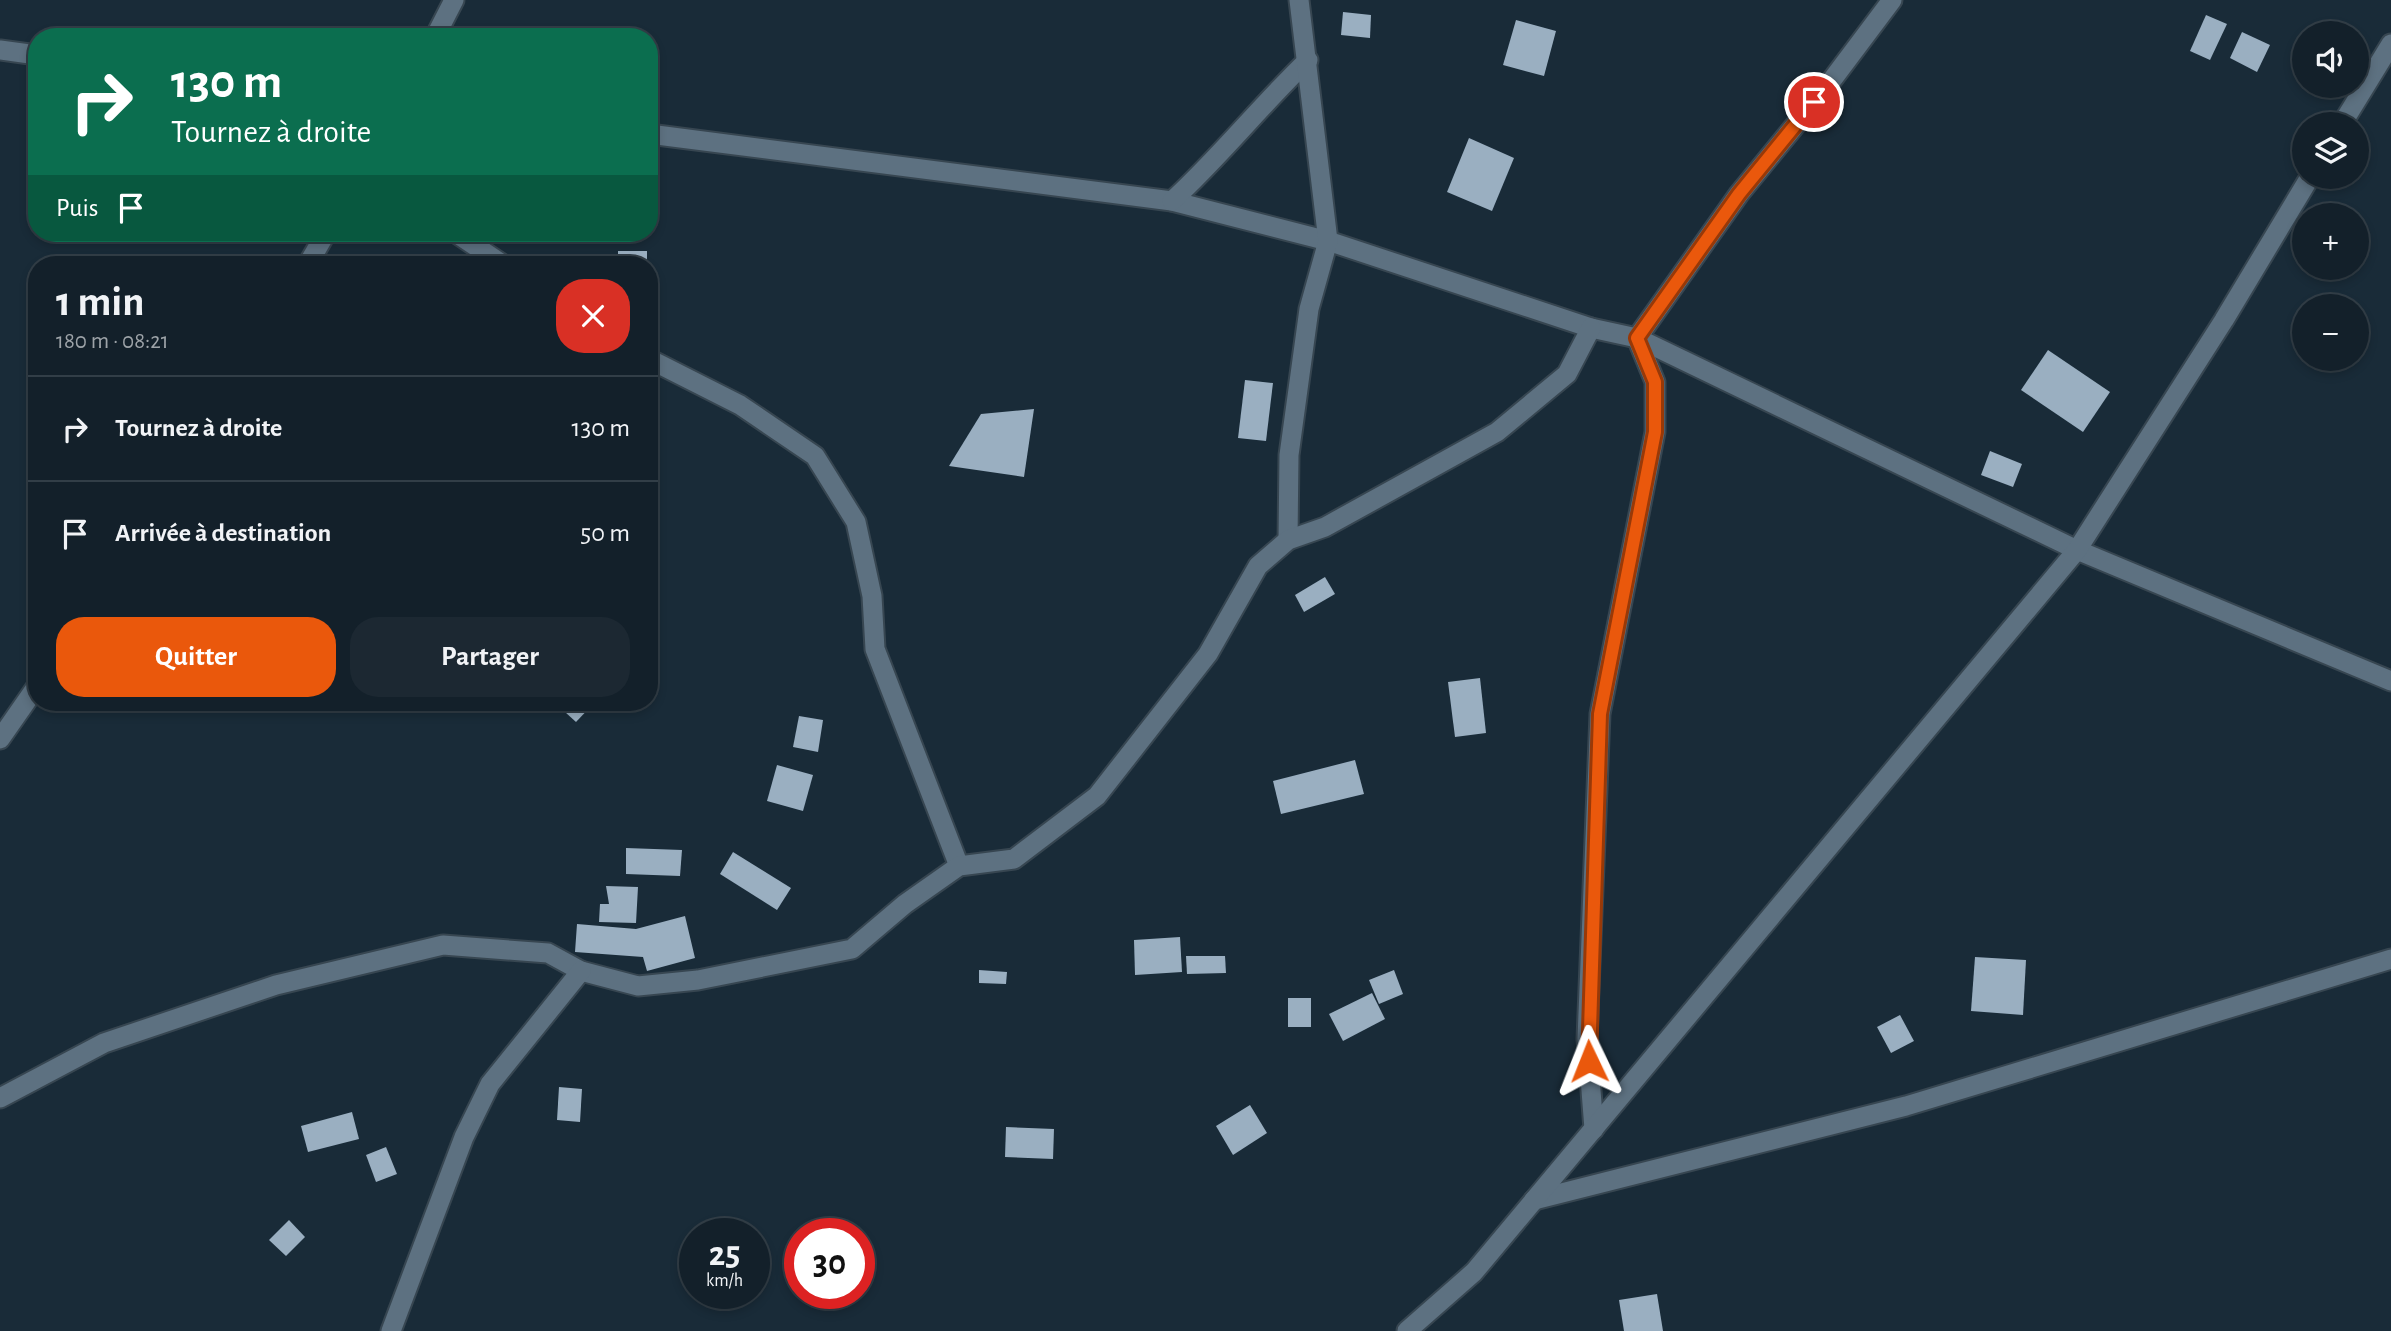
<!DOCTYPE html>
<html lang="fr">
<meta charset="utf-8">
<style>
:root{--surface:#13202a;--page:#1c2832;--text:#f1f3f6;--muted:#9da3a8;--line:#323e47;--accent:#ea580c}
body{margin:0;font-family:"Alegreya Sans",sans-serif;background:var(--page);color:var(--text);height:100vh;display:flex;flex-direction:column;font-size:26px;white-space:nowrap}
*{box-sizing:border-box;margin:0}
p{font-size:23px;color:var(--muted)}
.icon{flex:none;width:38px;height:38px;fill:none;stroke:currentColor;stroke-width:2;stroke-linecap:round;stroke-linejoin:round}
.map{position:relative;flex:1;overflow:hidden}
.sheet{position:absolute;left:28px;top:256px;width:630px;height:455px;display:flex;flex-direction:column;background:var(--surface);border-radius:28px;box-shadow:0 4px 10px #0003,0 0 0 2px var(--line)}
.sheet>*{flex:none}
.hud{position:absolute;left:28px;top:28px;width:630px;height:214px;border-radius:28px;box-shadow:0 4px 10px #0003,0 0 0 2px var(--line);background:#0b6e4f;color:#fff;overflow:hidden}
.buttons{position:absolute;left:2292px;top:21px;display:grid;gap:14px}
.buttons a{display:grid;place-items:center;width:77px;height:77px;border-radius:50%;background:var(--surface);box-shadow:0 4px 10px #0003,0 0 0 2px var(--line);font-size:35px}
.speed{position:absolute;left:679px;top:1218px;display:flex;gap:14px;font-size:35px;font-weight:700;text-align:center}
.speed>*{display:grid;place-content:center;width:91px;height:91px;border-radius:50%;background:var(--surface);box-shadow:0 4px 10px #0003,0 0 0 2px var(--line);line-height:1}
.speed small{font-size:18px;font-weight:400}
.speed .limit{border:10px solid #d22;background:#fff;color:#111}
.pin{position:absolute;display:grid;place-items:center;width:60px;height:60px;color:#fff;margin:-30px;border:4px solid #fff;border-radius:50%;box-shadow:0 2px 7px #0007}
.me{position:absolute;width:77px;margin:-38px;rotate:358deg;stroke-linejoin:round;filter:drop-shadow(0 0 5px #0008)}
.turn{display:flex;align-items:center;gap:24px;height:147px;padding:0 28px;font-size:32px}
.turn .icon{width:91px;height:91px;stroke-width:2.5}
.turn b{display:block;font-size:49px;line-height:60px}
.then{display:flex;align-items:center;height:66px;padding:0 28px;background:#0003;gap:14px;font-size:26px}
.round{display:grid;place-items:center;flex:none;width:74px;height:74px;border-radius:28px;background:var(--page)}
.overview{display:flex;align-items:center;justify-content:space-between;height:119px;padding:0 28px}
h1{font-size:42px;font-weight:700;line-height:52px}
.button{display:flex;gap:14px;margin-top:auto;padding:14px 28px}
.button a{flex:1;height:80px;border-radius:28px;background:var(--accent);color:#fff;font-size:28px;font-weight:700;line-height:80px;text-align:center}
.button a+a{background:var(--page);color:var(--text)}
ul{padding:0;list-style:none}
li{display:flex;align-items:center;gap:21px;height:105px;padding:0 28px;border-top:2px solid var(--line)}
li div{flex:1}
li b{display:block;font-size:26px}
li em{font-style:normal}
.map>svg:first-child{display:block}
</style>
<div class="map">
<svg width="2391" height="1331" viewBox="0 0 2391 1331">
<rect width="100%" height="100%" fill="#192b38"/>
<!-- building -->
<g fill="#9aafc1">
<polygon points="1343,12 1371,15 1370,38 1341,35"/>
<polygon points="2206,15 2227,24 2210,60 2190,51"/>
<polygon points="1516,20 1556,31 1544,76 1503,65"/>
<polygon points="2242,32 2270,45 2257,72 2230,58"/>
<polygon points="1469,138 1514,158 1492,211 1447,192"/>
<rect x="618" y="251" width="29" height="13"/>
<polygon points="2048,350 2110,392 2083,432 2021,390"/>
<polygon points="1245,380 1273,383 1266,441 1238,438"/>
<polygon points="1034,409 1024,477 949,466 981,414"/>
<polygon points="1990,451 2022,464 2013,487 1981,475"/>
<polygon points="1325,577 1335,594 1304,612 1295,595"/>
<polygon points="1480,678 1486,733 1455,737 1448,682"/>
<polygon points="554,702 595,702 576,722"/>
<polygon points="799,716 823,720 818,752 793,747"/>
<polygon points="1355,760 1364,794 1281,814 1273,781"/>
<polygon points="777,765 813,775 803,811 767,801"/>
<polygon points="626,848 682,850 680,876 626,874"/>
<polygon points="733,852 791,888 777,910 720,874"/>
<polygon points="606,886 638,887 636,923 599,922 600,904 609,904"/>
<polygon points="685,916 695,958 647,971 643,957 575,952 577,924 636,929"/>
<polygon points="1180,937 1182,972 1135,975 1134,940"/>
<polygon points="1186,956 1225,956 1226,973 1187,974"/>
<polygon points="1975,957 2026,960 2023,1015 1971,1011"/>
<polygon points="979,970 1007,972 1006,984 979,983"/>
<polygon points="1394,970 1403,994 1379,1004 1369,980"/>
<polygon points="1372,993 1385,1019 1343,1041 1329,1014"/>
<rect x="1288" y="998" width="23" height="29"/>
<polygon points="1900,1015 1914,1041 1891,1053 1877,1027"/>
<polygon points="559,1087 582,1089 580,1122 557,1120"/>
<polygon points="1250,1105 1267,1133 1233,1155 1216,1126"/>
<polygon points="352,1112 359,1139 308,1152 301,1126"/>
<polygon points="1006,1127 1054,1129 1053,1159 1005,1157"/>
<polygon points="386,1147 397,1174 376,1182 366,1155"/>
<polygon points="289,1220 305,1237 286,1256 269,1240"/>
<polygon points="1657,1294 1663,1331 1624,1331 1619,1300"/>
</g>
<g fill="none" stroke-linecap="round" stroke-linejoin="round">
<!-- minor casing -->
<g stroke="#374651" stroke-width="23">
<g id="minor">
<polyline points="435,37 454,0"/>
<polyline points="0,50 37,55"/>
<polyline points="2342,124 2391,44"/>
<polyline points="649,134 1172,201 1328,241 1591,328 1637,338 2077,550 2391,681"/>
<path d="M1172 201C1220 157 1261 105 1308 60"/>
<polyline points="456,233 502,264"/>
<polyline points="308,264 326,233"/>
<polyline points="649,359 740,405 815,456 856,522 872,596 875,649 959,866"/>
<polyline points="1288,540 1289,455 1309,309 1328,241 1299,0"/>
<polyline points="0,739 37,686"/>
<polyline points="0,1098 104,1043 276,985 443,945 548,953 581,971 638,986 698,980 852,949 905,904 959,866 1014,859 1097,796 1208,654 1258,566 1288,540 1325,527 1497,432 1567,374 1591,328"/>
<polyline points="1594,1129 1587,1039 1600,714 1655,432 1655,382 1637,338 1739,194 1829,84 1892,0"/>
<polyline points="1534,1200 1906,1106 2391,959"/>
<polyline points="391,1331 464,1137 490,1084 581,971"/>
<polyline points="1407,1331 1474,1272 2077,550 2224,320 2310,177"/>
</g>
</g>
<!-- minor -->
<use href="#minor" stroke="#5d7181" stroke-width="19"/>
</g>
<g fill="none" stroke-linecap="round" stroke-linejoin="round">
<!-- route casing -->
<g stroke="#983908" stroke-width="18">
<polyline id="route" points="1589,1061 1600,714 1655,432 1655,382 1637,338 1739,194 1814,102"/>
</g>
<!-- route -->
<use href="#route" stroke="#ea580c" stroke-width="12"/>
</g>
</svg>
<div class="buttons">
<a><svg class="icon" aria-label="sound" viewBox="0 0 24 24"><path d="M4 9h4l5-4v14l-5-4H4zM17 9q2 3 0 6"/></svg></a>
<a><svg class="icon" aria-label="layers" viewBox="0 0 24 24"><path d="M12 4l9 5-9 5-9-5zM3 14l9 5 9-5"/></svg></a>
<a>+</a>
<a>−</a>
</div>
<div class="speed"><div>25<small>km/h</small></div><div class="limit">30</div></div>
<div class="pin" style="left:1814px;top:102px;background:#d93025"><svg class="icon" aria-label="arrive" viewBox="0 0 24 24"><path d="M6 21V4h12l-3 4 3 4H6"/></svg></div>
<svg class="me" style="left:1589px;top:1061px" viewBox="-20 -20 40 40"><path d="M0-17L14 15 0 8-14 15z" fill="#ea580c" stroke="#fff" stroke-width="4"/></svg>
<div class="hud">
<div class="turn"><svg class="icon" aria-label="right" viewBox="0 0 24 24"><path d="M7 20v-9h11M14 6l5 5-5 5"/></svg><div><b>130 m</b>Tournez à droite</div></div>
<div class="then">Puis<svg class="icon" aria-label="arrive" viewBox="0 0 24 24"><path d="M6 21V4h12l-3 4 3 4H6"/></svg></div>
</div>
<section class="sheet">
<div class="overview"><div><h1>1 min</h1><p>180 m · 08:21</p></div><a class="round" style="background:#d93025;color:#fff"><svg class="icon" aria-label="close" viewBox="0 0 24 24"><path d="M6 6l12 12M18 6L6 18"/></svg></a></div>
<ul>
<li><svg class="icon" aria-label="right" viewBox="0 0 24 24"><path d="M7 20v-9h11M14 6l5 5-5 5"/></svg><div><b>Tournez à droite</b></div><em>130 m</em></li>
<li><svg class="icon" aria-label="arrive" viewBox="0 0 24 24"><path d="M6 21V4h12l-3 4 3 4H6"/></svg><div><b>Arrivée à destination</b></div><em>50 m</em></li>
</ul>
<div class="button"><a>Quitter</a><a>Partager</a></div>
</section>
</div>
